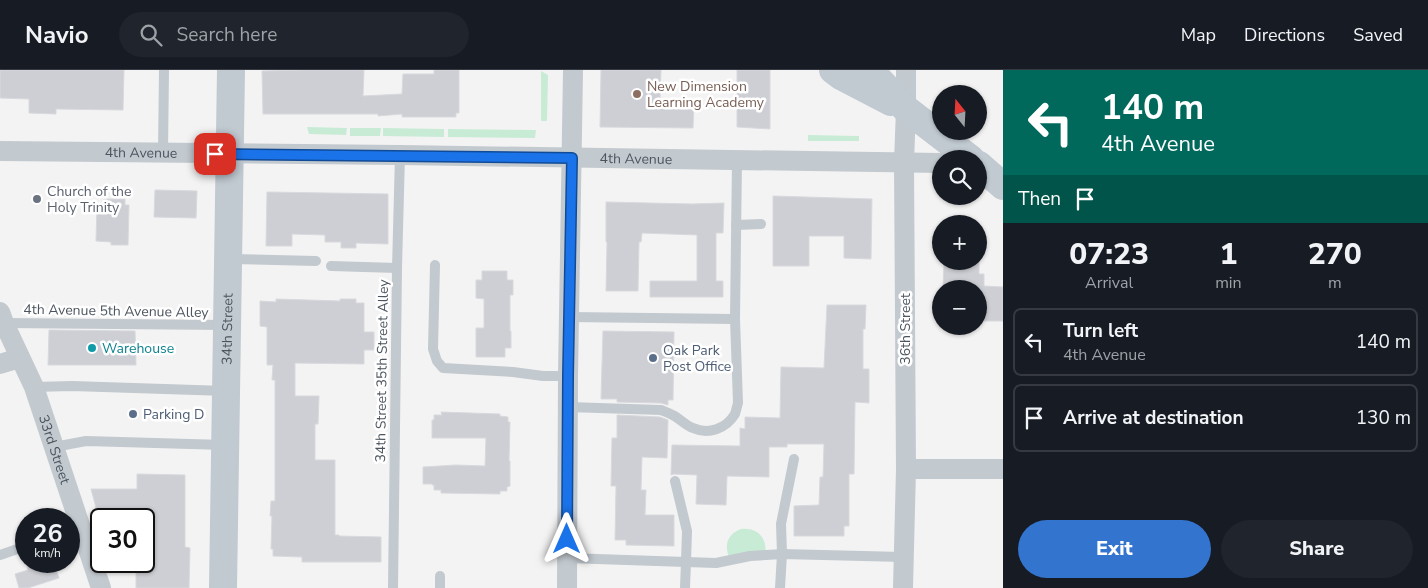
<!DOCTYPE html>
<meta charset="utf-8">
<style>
:root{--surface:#171b24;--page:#20242c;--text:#f1f3f6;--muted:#9ea1a6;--line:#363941;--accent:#3375ce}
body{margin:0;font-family:"Nunito Sans",sans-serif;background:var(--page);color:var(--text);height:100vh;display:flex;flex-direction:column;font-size:19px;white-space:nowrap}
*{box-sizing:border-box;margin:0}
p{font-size:16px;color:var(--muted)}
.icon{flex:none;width:28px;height:28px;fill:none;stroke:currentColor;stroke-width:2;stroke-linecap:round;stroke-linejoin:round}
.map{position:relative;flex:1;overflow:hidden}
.details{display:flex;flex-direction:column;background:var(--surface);width:425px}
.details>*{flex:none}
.guide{background:#00695c;color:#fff;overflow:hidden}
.needle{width:32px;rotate:342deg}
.fabs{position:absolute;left:932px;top:15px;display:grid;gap:10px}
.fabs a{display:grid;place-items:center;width:55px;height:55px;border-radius:50%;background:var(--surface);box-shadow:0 1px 4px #0004;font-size:25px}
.speed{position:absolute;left:15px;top:438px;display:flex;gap:10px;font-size:25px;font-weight:700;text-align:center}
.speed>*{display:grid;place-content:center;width:65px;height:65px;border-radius:50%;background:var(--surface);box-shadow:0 1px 4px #0004;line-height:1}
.speed small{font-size:12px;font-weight:400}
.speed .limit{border:2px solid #111;border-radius:8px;background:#fff;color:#111}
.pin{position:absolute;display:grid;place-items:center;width:42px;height:42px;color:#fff;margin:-21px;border-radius:10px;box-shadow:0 2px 8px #0006}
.me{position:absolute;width:55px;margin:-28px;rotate:0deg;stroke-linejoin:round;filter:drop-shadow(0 0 4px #0008)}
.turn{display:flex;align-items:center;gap:18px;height:105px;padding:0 15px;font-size:22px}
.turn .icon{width:65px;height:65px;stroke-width:2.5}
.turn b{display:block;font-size:35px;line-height:42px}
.then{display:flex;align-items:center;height:48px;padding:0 15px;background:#0003;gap:10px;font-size:19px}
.eta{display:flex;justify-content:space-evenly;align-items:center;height:85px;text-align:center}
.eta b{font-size:30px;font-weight:800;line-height:35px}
.button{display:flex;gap:10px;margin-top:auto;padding:10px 15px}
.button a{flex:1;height:58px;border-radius:30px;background:var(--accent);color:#fff;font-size:20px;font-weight:800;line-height:58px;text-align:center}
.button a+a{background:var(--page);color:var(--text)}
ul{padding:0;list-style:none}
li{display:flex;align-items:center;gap:15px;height:68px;margin:0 10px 8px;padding:0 5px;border:2px solid var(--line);border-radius:8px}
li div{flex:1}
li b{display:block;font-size:19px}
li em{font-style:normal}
header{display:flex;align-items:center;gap:30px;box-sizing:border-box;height:70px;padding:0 25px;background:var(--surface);border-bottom:1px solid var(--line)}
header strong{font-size:24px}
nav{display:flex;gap:28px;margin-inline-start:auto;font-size:18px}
.search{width:350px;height:45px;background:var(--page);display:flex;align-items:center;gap:12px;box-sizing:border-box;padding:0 18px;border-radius:28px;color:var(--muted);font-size:19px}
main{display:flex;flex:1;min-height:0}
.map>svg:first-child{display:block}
</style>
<header>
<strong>Navio</strong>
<div class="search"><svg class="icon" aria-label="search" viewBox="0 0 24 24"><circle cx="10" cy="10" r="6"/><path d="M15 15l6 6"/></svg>Search here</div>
<nav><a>Map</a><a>Directions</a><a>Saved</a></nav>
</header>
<main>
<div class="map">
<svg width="1003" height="518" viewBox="0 0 1003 518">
<rect width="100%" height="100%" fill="#f4f3f3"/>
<!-- green -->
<g fill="#c8ebd6">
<polygon points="541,1 548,5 547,51 541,51"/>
<polygon points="307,57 347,58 346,65 309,64"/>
<polygon points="350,58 381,58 380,66 350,66"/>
<polygon points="383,58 444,59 444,67 383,66"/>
<polygon points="448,59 536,60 535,68 448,67"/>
<polygon points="808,65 859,66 859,71 808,71"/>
<path d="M741 459C758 457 768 469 765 485L730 490C724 476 726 465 741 459Z"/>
</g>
<!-- building -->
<g fill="#cdcfd4" stroke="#d7d9dd">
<polygon points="0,0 124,0 123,40 56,39 56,44 29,43 29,29 0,28"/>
<polygon points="304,0 364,0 363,26 402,24 403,4 434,4 434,0 459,0 459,43 456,43 456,47 402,47 402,44 378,46 378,44 263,44 262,1"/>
<polygon points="601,0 661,0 660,31 694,32 693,58 600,57"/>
<polygon points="737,0 770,0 770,59 737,57"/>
<polygon points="155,120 197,121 196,148 154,147"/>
<polygon points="267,122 388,124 388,174 356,173 356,178 341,178 341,172 325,172 325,165 292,164 292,176 266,176"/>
<polygon points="773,126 872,129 871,189 844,188 844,166 809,166 809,196 773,196"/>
<polygon points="104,129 125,129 125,135 129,135 128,175 111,175 111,172 96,171 97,135 103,135"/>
<polygon points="606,132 692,134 724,133 723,163 716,163 716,211 723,211 723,227 650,227 650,211 697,211 697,165 642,163 641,172 639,172 638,221 606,221 607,172 606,172"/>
<polygon points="944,191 979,191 979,204 984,204 984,216 1003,217 1003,251 979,251 979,219 943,219"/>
<polygon points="482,201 507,201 507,210 513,210 513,225 510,225 510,261 511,261 511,278 505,278 505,287 476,287 476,258 484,258 484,229 476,228 476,210 482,210"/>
<polygon points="276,229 340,231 340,229 356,229 356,233 364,233 364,262 374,262 374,280 364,280 364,294 295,293 295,326 319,326 318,354 315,354 315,390 335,390 335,465 339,465 339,466 381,467 381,492 302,492 302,487 273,486 273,479 271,479 272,446 270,446 271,431 275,431 275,310 272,310 273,295 267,295 267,257 260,256 260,231 276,232"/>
<polygon points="827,235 866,235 865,259 863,259 863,299 869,299 869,333 855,332 854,404 849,404 849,456 844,456 844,466 794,466 794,436 819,435 820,407 823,407 824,374 787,374 787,377 769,377 769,407 727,406 726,435 696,434 697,405 674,404 671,405 672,375 740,376 740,358 745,359 745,347 780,348 781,297 824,298"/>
<polygon points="49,260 135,261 136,295 48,295"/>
<polygon points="603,261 674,262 673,330 668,330 668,335 661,333 617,332 617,329 601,329"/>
<polygon points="441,342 500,344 500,346 508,347 508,352 510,352 509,391 510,391 510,416 507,417 507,421 500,421 500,424 441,423 441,420 434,420 434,415 432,415 432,414 423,414 423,397 456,395 485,396 486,368 432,368 432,350 434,350 434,345 442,345"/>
<polygon points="617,345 660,347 668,350 667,388 642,387 641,420 646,420 645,445 674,445 674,476 626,475 626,470 615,470 616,416 611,416 612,368 617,368"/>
<polygon points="137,404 185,405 185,477 190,478 189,518 136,518 136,491 144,491 144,449 99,449 91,419 137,419"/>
<polygon points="26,491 53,491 59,508 28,518 19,518 15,504 28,500"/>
</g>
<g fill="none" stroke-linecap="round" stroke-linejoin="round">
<!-- lane -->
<g stroke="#c2c9cf" stroke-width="10">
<polyline points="163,83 164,0"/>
<polyline points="736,155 761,154"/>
<polyline points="230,189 316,191"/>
<polyline points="435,195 433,279 437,291 443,298 513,302 543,306 568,306"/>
<polyline points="331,196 397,198"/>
<polyline points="569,247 735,249"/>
<polyline points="4,253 225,255"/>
<polyline points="34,317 72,316 226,321"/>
<path d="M568 337 661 340C666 342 672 344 676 347 682 351 687 356 693 358 708 365 726 359 735 344 736 341 737 336 738 333L735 249 737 90"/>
<polyline points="54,377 86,371 225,375"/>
<polyline points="0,485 26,476"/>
<polyline points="567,488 686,492 687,461 675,411"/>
<polyline points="440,506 440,518"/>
<polyline points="393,518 397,198 400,85"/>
<polyline points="685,518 686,492 716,493 750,486 782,484 781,454 794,389"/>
<polyline points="780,518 782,484 903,487"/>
</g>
<!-- street -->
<g stroke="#c2c9cf" stroke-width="20">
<path id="s1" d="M0 81 400 85 941 93"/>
<path id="s2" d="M0 242 4 253 34 317 101 518"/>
<polyline points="0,294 20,288"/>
<polyline points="906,399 1003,399"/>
<polyline points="567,518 568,306 573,0"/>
<polyline points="903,518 906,399 904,92 906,39 906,0"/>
</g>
<!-- secondary -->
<g stroke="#c1c9d1" stroke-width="28">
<polyline points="833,0 841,6 891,32"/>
<polyline points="870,0 906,39 971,89"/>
<polyline points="979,95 1003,116"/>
<path id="s3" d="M223 518 231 0"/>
</g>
</g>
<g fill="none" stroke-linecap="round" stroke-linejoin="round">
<!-- route casing -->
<g stroke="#114b97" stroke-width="12">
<polyline id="route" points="215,84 572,88 568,306 567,469"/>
</g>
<!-- route -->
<use href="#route" stroke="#1a73e8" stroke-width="9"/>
</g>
<!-- markers -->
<circle fill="#8d6e63" stroke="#fff" stroke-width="2" cx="637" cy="24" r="5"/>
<circle fill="#6b7280" stroke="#fff" stroke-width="2" cx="37" cy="129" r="5"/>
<circle fill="#0f9aa8" stroke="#fff" stroke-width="2" cx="92" cy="278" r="5"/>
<g fill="#5c6f8a" stroke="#fff" stroke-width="2">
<circle cx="653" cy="288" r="5"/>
<circle cx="133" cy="344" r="5"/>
</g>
<g text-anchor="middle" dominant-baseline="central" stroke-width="5" stroke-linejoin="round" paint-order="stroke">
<!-- education labels -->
<g font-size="14" fill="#785e54" stroke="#fff" text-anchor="start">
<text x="647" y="16">New Dimension<tspan x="647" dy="16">Learning Academy</tspan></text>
</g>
<!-- street labels -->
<g font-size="14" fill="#4c555e" stroke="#fff">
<text stroke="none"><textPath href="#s1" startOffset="141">4th Avenue</textPath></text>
<text stroke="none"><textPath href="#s1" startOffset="636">4th Avenue</textPath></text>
<text transform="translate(116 241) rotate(1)">4th Avenue 5th Avenue Alley</text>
<text stroke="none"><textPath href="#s3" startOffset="259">34th Street</textPath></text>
<text transform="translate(905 259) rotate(-90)">36th Street</text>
<text transform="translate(382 301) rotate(-89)">34th Street 35th Street Alley</text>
<text stroke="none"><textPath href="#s2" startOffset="148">33rd Street</textPath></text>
</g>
<!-- worship labels -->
<g font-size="14" fill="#5b616d" stroke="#fff" text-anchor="start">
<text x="47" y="121">Church of the<tspan x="47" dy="16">Holy Trinity</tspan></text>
</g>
<!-- culture labels -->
<g font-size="14" fill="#0d838f" stroke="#fff" text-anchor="start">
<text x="102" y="278">Warehouse</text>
</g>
<!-- service labels -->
<g font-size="14" fill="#4e5e75" stroke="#fff" text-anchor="start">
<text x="663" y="280">Oak Park<tspan x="663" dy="16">Post Office</tspan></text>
<text x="143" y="344">Parking D</text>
</g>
</g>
</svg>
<div class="fabs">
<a><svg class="needle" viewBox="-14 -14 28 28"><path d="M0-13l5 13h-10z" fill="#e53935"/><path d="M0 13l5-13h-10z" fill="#9ea1a6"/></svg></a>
<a><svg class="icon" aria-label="search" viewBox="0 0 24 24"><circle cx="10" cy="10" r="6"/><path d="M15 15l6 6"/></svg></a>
<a>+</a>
<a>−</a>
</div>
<div class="speed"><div>26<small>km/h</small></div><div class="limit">30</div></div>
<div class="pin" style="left:215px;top:84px;background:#d93025"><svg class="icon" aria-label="arrive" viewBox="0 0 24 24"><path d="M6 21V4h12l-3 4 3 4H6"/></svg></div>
<svg class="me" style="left:567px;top:469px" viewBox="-20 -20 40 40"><path d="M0-17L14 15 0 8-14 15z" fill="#1a73e8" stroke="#fff" stroke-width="4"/></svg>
</div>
<section class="details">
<div class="guide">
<div class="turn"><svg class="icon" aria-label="left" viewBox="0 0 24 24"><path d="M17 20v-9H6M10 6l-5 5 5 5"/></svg><div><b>140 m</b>4th Avenue</div></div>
<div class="then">Then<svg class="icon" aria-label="arrive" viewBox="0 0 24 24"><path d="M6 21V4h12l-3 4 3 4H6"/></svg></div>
</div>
<div class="eta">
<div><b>07:23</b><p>Arrival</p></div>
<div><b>1</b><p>min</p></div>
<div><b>270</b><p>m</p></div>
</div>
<ul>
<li><svg class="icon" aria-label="left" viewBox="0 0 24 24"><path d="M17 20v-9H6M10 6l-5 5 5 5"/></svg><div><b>Turn left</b><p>4th Avenue</p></div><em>140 m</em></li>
<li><svg class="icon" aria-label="arrive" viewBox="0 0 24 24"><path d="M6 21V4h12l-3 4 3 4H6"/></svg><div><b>Arrive at destination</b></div><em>130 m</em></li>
</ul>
<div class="button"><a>Exit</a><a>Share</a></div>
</section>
</main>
